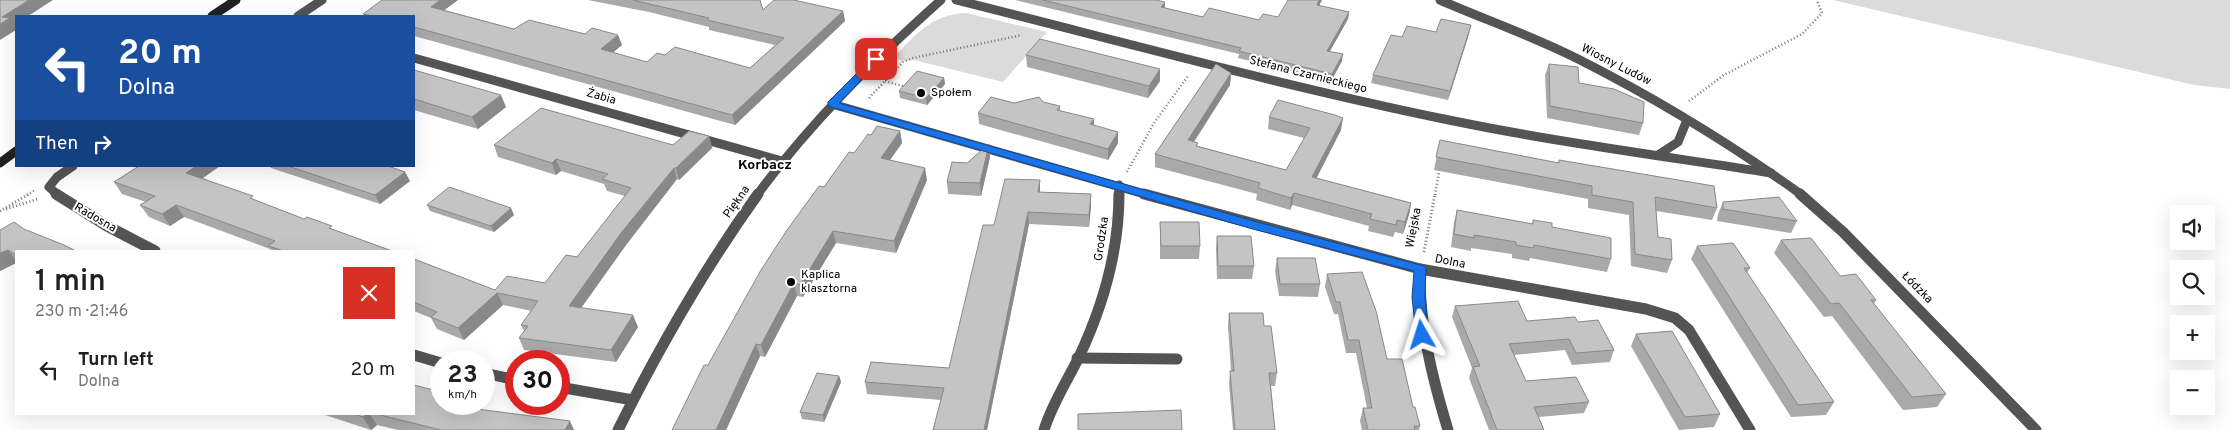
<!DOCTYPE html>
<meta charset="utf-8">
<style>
:root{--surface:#fff;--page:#f2f2f2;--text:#202124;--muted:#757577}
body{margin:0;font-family:Overpass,sans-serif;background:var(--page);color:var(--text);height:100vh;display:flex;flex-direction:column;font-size:19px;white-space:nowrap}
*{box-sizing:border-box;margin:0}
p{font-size:16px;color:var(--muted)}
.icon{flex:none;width:28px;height:28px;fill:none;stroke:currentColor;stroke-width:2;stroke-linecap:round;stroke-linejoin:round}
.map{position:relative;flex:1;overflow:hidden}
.drawer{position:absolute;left:15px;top:250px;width:400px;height:165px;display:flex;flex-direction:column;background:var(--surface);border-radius:0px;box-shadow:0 5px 20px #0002}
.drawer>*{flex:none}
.banner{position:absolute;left:15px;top:15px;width:400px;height:152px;border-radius:0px;box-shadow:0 5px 20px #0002;background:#1a4fa0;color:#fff;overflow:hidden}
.controls{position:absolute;left:2170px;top:205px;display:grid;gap:10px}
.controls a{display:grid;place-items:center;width:45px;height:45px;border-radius:0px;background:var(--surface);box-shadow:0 5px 20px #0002;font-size:25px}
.speed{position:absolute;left:430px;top:350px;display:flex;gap:10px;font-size:25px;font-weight:700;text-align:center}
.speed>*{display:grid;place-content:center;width:65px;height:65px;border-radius:50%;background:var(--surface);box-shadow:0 5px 20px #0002;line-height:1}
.speed small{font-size:12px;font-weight:400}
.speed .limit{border:8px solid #d22;background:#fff;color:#111}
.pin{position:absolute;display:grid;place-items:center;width:42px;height:42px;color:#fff;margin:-21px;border-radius:10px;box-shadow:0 2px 8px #0006}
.me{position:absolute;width:55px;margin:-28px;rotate:354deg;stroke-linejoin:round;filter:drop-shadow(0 0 4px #0008)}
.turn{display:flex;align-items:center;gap:18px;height:105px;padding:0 20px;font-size:22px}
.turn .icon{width:65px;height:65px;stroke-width:2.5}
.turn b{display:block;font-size:35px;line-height:42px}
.then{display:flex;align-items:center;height:48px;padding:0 20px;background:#0003;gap:10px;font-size:19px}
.round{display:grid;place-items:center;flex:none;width:52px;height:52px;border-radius:0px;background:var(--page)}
.overview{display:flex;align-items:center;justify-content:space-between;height:85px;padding:0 20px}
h1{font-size:30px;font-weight:600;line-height:38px}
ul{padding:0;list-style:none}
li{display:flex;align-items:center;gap:15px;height:70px;padding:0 20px}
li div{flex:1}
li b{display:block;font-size:19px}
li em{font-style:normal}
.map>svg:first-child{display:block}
</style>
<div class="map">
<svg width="2230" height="430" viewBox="0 0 2230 430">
<rect width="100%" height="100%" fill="#fff"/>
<!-- green -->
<g fill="#dbdbdb">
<polygon points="1833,0 2230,0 2230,89 2194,85"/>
<path d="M966 13 1047 32 1003 82 914 60 904 61 893 58C917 34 930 15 966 13Z"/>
</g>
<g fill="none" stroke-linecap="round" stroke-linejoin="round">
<!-- path-far1 -->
<g stroke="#767676" stroke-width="2.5" stroke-dasharray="1 2.5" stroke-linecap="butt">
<polyline points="885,81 906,87"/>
<polyline points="869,98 903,62 913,58 1022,35"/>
<polyline points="1689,101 1724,75 1802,34 1822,13 1817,0"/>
<polyline points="1127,172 1154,123 1188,76"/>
<polyline points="27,195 35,190"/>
<polyline points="1435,195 1440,167"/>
</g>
<!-- path -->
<g stroke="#767676" stroke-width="3" stroke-dasharray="1 2.5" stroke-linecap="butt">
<polyline points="6,209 38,199"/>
<polyline points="0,211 29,194"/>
<polyline points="1424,252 1435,194"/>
</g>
<!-- service -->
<polyline stroke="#545454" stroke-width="11" points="1077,358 1177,359"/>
<!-- minor-far1 -->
<g stroke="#545454" stroke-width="9">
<path d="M956 0C1120 41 1283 86 1449 120 1555 142 1663 156 1771 173"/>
<path d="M1440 0C1486 20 1535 37 1580 60 1657 99 1732 145 1802 195"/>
<polyline points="298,16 322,0"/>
<polyline points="414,58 782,161"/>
<polyline points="832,104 1148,195"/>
<polyline points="1658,155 1678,142 1687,120"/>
<polyline points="1119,185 1119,195"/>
<polyline points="58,195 49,187 57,177 73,166"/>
<path d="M757 195C811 122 874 60 941 0"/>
</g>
<!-- minor -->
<g stroke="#545454" stroke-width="11">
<polyline points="56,194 107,226 155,251"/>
<polyline points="1144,194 1420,269 1646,309 1675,318 1689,330 1750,430"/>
<polyline points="1800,194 1843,232 2036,430"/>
<path d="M1420 269C1419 325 1432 377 1448 430"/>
<polyline points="414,355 441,363"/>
<polyline points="484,373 516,380"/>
<polyline points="559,387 633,400"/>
<path d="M618 430C659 348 704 269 758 194"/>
<path d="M1044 430C1052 404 1067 381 1079 357 1103 306 1119 251 1119 194"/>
</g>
<!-- secondary -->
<g stroke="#212121" stroke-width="9">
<polyline points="212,16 236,0"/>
<polyline points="0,163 16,151"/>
</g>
</g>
<!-- wall -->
<g fill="#a9a9a9">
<polygon points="458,0 444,10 514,29 585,34 618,35 622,45 613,53 647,62 665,55 750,68 775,45 709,30 709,27 649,12 588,0 760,0 763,10 843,11 845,21 735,125 414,36 414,16 365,16 363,14"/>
<polygon points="1015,0 1156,0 1165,8 1203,17 1259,20 1278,17 1319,6 1349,12 1348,19 1330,51 1342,61 1331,81 1238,58 1239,54"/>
<polygon points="1436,32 1469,34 1448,100 1371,83 1373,75 1402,37"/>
<polygon points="1026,55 1160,69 1160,81 1148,98 1027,67"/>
<polygon points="1549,64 1643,123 1639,135 1547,118 1545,75"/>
<polygon points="414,70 506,107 478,129 414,110"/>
<polygon points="1231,73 1230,85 1194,142 1198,146 1286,170 1304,138 1268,129 1269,117 1341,130 1316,178 1411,203 1409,215 1403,234 1395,232 1393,237 1368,231 1369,226 1292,205 1290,210 1256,200 1257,194 1155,167 1155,154"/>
<polygon points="944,78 945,84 927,105 900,98 899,91"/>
<polygon points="1043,102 1060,106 1060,110 1094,125 1118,143 1108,160 979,124 978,113 1014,103"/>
<polygon points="900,131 902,143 890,160 927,180 896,253 836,243 803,297 797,296 765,357 760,356 726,430 672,430 708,365 824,187 871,135"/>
<polygon points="709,136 712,148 679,180 677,179 626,245 581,308 638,327 616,362 524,350 519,338 524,331 521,325 532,311 503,305 464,340 437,329 431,318 414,311 414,259 495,290 545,283 577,257 625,196 607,191 604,184 561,171 556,175 498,157 494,145 673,145"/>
<polygon points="1440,140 1558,163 1559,160 1717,208 1712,220 1656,211 1658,237 1672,260 1667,273 1631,266 1629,215 1588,208 1588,199 1434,170"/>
<polygon points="989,144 990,157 981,196 948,194 947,182"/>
<polygon points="139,166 220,166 203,178 256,201 392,251 272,251 270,249 184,217 170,226 149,217 140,205 146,202 122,194 114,182"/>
<polygon points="270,166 388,166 410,181 380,204 271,168"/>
<polygon points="1040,180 1040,192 1091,194 1091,206 1089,227 1029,224 987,430 933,430 941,400 867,394 865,382 949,368 994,225"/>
<polygon points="1723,202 1797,221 1791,233 1717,221 1718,214"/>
<polygon points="427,205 514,215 494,232 430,211"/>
<polygon points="1457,210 1532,224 1533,220 1552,227 1611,259 1607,272 1530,258 1529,261 1512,258 1512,254 1471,248 1471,251 1451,247 1454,223"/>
<polygon points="1160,222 1200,246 1199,259 1160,259"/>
<polygon points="24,229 16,251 16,263 0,271 0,230"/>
<polygon points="1217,236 1254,266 1252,279 1217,279 1216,249"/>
<polygon points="1781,240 1840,276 1876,300 1874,304 1946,394 1937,407 1903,410 1832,316 1824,317 1774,253"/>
<polygon points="1697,246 1750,268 1747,273 1834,402 1826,415 1791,417 1691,259"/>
<polygon points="1277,258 1320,284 1318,297 1279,296 1275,271"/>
<polygon points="1327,274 1387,359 1413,407 1420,426 1419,430 1362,430 1360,421 1363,408 1367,408 1356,353 1346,353 1338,314 1334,314 1325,287"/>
<polygon points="1455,306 1527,321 1578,322 1614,350 1610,362 1572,365 1565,350 1514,355 1526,381 1589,402 1584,413 1539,417 1544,430 1489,430 1469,378 1472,368 1452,317"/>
<polygon points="1229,313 1264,326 1277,373 1275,386 1271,386 1275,430 1233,430 1229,384 1230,371 1231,371 1228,326"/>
<polygon points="1636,334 1720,414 1714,427 1679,430 1631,346"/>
<polygon points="839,376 841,382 824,422 802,419 800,412"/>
<polygon points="478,404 481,410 574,430 398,430 377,425 371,430 322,414 414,414"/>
</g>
<!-- shaded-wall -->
<g fill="#898989">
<polygon points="29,0 53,0 28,16 16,16 16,23 15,24 16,26 16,30 0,40 0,24 2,17"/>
<polygon points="440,0 458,0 435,17 431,7"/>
<polygon points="1319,0 1322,0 1316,12 1317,5"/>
<polygon points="1165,2 1165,9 1161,7"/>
<polygon points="843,11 845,21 735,125 732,115"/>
<polygon points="1349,12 1348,19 1326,58 1327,51"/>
<polygon points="1471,25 1469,34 1448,100 1450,91"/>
<polygon points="618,35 622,45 604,59 601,49"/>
<polygon points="1343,54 1342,61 1331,81 1332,74"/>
<polygon points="1160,69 1160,81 1148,98 1149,86"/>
<polygon points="1231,73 1230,85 1187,152 1188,140"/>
<polygon points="944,78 945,84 927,105 926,98"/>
<polygon points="501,95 506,107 478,129 472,117"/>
<polygon points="1343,118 1341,130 1311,189 1312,177"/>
<polygon points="1094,119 1094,130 1090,124"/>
<polygon points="900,131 902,143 883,170 881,158"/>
<polygon points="1118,132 1118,143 1108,160 1108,149"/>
<polygon points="709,136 712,148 679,180 676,168"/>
<polygon points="989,144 990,157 981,196 980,183"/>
<polygon points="556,159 561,171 556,175 552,163"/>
<polygon points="196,166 220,166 194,184 186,173"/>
<polygon points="674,168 677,179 626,245 574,318 569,306 621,233"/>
<polygon points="925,168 927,180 896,253 894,241"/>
<polygon points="405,172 410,181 380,204 375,195"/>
<polygon points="1040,180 1040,192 1038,192"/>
<polygon points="1294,193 1292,205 1290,210 1291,198"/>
<polygon points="1091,194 1091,206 1089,227 1089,215"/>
<polygon points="1411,203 1409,215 1403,234 1405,222"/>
<polygon points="176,205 184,217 170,226 162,214"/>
<polygon points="511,208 514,215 494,232 491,226"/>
<polygon points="1028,212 1029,224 987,430 984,430"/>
<polygon points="833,231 836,243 803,297 800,285"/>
<polygon points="8,250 16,260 16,263 0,271 0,253"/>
<polygon points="794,283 797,296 765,357 761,345"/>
<polygon points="497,293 503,305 464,340 458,328"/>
<polygon points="633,315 638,327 616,362 611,350"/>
<polygon points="756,344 760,356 726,430 716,430"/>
<polygon points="839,376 841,382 824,422 823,415"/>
<polygon points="473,404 478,404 482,413 469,408"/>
<polygon points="367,414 370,414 377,425 371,430 363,417"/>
<polygon points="570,421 574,430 565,430"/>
</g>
<!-- building -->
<g fill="#c4c4c4" stroke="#898989">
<polygon points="0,0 29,0 2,17 10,18 0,24"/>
<polygon points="382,0 440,0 431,7 514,29 529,20 585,34 592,28 618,35 601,49 647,62 657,53 665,55 675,47 750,68 784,38 707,20 709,18 633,0 760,0 763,10 774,0 794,0 843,11 732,115 414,27 414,16 373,16 363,14"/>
<polygon points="1043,0 1156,0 1165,2 1161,7 1203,17 1209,8 1259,20 1263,14 1278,17 1288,0 1319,0 1317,5 1349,12 1327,51 1343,54 1332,74 1239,51 1241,48"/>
<polygon points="1441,19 1471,25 1450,91 1373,75 1391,35 1402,37 1407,26 1436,32"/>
<polygon points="1040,39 1160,69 1149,86 1026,55"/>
<polygon points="1216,64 1231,73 1188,140 1198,143 1196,146 1286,170 1310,128 1269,117 1278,100 1335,115 1343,118 1312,177 1411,203 1405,222 1397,220 1396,225 1370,219 1372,214 1294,193 1291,198 1258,188 1260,183 1155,154"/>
<polygon points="1549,64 1578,67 1579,83 1614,89 1644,102 1643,123 1550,106"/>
<polygon points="414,70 501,95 472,117 414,99"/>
<polygon points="917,71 944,78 926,98 899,91"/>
<polygon points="991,97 1014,103 1039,97 1043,102 1060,106 1057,110 1094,119 1090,124 1118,132 1108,149 978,113"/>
<polygon points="541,108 673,145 689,131 709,136 676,168 674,168 621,233 569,306 633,315 611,350 519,338 528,326 521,325 538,301 497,293 458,328 431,317 437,312 414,302 414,259 495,290 507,276 545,283 566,255 577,257 631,188 602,179 608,174 556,159 552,163 494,145"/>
<polygon points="877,126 900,131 881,158 925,168 894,241 833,231 800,285 794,283 761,345 756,344 716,430 672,430 704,365 708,365 761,270 787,230 819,186 824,187 849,152 854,153 868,134 871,135"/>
<polygon points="1440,140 1559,163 1559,160 1714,186 1717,208 1655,197 1658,237 1671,239 1672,260 1635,254 1633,202 1592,195 1592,186 1436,157"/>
<polygon points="989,144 980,183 947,182 952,162 967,163"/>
<polygon points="139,166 196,166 186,173 253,196 250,198 304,219 307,217 332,226 329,228 392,251 284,251 268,246 275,241 176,205 162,214 140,205 155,196 114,182"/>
<polygon points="288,166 388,166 405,172 375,195"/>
<polygon points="1005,179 1040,180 1038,192 1091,194 1089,215 1028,212 984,430 933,430 944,388 865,382 871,362 949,368 983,225 994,225"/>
<polygon points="449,187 511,208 491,226 427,205"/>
<polygon points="1779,197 1797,221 1723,209 1723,202"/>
<polygon points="1457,210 1533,224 1533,220 1552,223 1552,227 1611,238 1611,259 1534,245 1533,248 1516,245 1516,242 1474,235 1474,238 1454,234"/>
<polygon points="14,222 24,229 64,245 76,251 16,251 16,255 8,250 0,253 0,230"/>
<polygon points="1160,222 1199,222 1200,246 1161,246"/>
<polygon points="1217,236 1251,236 1254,266 1218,266"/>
<polygon points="1811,238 1840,276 1856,274 1876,300 1871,300 1946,394 1912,397 1839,303 1831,304 1781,240"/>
<polygon points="1733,243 1750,268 1744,268 1834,402 1798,405 1697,246"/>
<polygon points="1277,258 1315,258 1320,284 1280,284"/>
<polygon points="1362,272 1376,311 1387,359 1402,359 1413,407 1415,407 1420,426 1414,426 1415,430 1368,430 1363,408 1372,408 1359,340 1348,340 1340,302 1336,302 1327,274"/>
<polygon points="1518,301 1527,321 1575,317 1578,322 1598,320 1614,350 1576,353 1569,339 1509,344 1526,381 1576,377 1589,402 1534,407 1544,430 1497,430 1473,367 1480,366 1455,306"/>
<polygon points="1229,313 1263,313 1264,326 1271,326 1277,373 1269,373 1275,430 1235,430 1230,371 1234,371"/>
<polygon points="1672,331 1720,414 1685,417 1636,334"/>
<polygon points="817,373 839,376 823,415 800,412"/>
<polygon points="414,385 441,392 441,404 473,404 469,408 570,421 565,430 441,430 376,414 414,414"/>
<polygon points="1181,410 1182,430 1078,430 1078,414"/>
<polygon points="353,414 367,414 363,417"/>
</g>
<!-- route -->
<polygon fill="#1a73e8" stroke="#114b97" points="876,56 881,59 880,61 839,103 1257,222 1424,266 1426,268 1425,297 1428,335 1422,339 1416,335 1412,297 1414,271 1253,229 828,106 828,102 873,57"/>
<!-- markers -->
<g fill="#000" stroke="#fff" stroke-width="2">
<circle cx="921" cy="93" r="5"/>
<circle cx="791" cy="282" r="5"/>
</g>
<g text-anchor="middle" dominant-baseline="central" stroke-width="4" stroke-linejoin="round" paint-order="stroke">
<!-- street labels -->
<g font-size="12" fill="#000" stroke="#fff">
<text transform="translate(1616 65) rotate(27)">Wiosny Ludów</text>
<text transform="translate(1308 75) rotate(14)">Stefana Czarnieckiego</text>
<text transform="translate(601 97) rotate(16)">Żabia</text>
<text transform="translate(737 202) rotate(-55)">Piękna</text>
<text transform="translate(95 218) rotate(30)">Radosna</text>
<text transform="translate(1414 228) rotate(-79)">Wiejska</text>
<text transform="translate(1102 239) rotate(-82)">Grodzka</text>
<text transform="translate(1450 262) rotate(11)">Dolna</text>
<text transform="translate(1917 288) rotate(45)">Łódzka</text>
</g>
<!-- poi labels -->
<g font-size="12" fill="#000" stroke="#fff" text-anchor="start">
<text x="931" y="93">Społem</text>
<text x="801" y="275">Kaplica<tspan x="801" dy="14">klasztorna</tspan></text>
</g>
<!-- neighbourhood labels -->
<g font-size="14" font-weight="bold" fill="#000" stroke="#fff">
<text x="765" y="165">Korbacz</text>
</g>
</g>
</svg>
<div class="controls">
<a><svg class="icon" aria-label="sound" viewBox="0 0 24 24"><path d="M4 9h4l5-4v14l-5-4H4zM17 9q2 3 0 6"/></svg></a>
<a><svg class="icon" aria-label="search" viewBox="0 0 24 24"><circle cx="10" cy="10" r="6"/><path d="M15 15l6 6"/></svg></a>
<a>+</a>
<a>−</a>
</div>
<div class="speed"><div>23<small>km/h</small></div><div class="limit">30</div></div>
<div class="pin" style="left:876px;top:59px;background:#d93025"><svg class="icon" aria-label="arrive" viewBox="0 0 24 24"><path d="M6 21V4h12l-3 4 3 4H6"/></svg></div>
<svg class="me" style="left:1422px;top:335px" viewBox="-20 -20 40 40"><path d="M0-17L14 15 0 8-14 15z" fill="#1a73e8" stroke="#fff" stroke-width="4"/></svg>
<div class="banner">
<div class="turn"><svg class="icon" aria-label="left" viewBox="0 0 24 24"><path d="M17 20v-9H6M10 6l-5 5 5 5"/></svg><div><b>20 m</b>Dolna</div></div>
<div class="then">Then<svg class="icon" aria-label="right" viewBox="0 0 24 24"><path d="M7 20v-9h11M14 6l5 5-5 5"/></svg></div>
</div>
<section class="drawer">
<div class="overview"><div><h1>1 min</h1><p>230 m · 21:46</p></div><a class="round" style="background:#d93025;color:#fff"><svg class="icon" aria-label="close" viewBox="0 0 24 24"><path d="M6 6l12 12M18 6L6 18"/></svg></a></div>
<ul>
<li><svg class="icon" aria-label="left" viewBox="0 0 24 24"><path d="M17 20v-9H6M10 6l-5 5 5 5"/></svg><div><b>Turn left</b><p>Dolna</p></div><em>20 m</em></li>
</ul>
</section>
</div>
